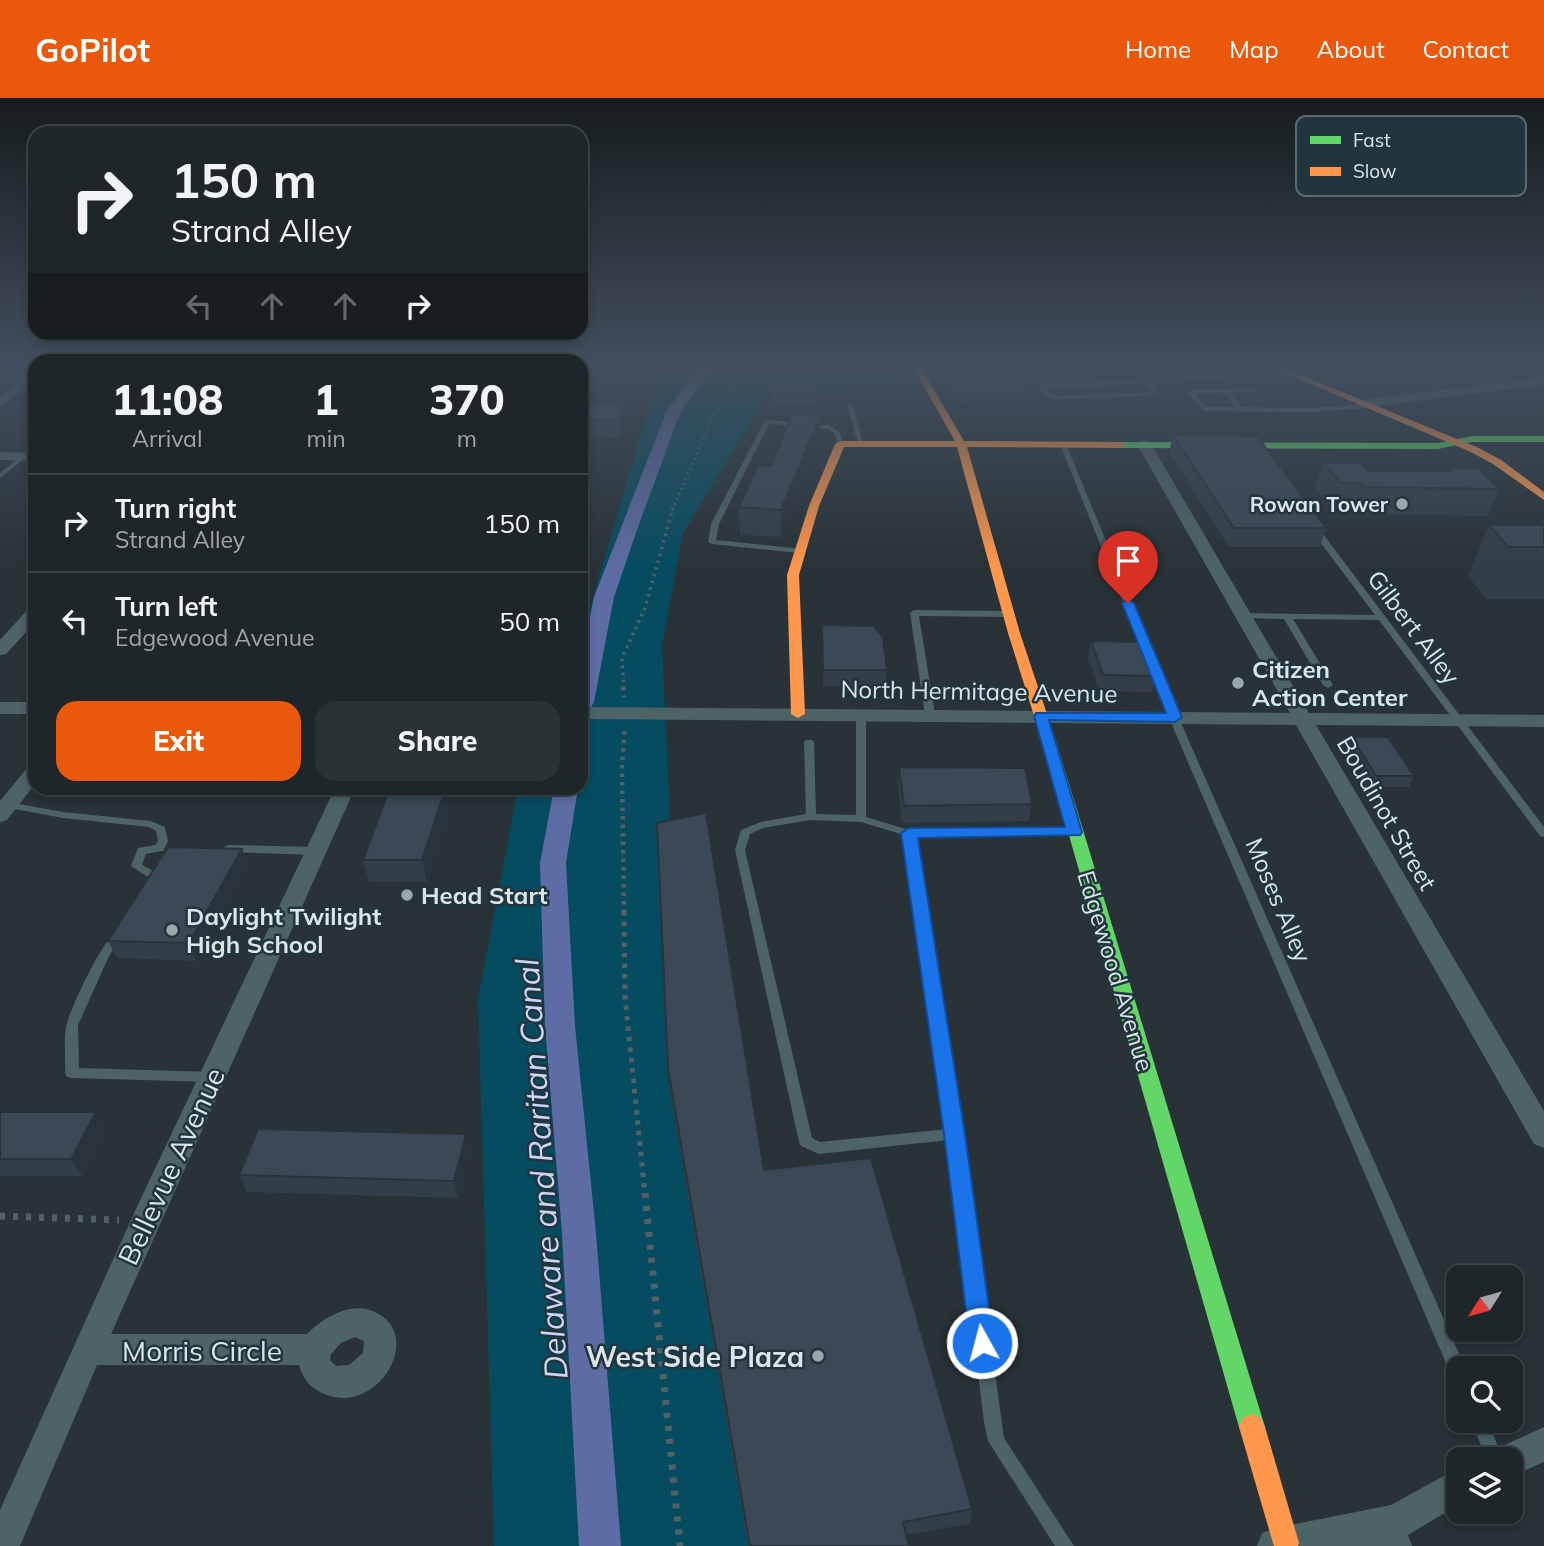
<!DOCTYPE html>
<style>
:root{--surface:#1e2629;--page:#2b3235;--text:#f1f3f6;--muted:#a1a5a8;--line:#3c4346;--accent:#ea580c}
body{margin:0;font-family:Mulish,sans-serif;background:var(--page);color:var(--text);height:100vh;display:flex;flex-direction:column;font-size:26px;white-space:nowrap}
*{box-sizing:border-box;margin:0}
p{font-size:23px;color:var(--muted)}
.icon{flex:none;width:38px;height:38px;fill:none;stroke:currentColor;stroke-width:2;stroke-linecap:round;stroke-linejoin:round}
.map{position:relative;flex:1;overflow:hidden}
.side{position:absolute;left:28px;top:256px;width:560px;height:441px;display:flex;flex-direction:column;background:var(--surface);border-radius:21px;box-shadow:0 4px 10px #0003,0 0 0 2px var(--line)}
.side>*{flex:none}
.guide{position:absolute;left:28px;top:28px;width:560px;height:214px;border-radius:21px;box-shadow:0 4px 10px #0003,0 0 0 2px var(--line);background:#1e2629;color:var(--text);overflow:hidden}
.needle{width:46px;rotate:233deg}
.tools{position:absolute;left:1446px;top:1167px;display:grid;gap:14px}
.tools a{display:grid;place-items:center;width:77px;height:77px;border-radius:14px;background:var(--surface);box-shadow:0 4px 10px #0003,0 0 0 2px var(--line);font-size:35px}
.pin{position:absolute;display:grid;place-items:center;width:60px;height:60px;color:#fff;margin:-72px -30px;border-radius:50% 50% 50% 0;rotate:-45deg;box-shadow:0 0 7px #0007}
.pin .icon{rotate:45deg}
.me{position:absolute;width:77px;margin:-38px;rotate:353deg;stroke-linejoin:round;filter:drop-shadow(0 0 5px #0008)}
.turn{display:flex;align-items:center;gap:24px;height:147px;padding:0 28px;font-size:32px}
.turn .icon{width:91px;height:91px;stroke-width:2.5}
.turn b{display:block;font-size:49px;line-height:60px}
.lanes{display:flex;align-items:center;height:66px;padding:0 28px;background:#0003;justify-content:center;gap:35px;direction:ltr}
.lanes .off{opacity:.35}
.eta{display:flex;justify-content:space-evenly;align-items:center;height:119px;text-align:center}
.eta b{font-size:42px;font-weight:800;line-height:49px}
.button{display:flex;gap:14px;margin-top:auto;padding:14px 28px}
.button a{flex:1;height:80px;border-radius:21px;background:var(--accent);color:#fff;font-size:28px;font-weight:800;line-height:80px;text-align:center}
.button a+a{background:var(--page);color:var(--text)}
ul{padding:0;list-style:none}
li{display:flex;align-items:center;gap:21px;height:98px;padding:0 28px;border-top:2px solid var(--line)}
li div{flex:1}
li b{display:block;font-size:26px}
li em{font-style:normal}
header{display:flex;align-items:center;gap:42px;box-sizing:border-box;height:98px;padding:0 35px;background:var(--accent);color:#fff}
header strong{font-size:33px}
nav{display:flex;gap:38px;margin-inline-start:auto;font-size:24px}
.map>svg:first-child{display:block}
</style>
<header>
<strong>GoPilot</strong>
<nav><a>Home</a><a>Map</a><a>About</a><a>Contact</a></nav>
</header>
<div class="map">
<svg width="1544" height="1448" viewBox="0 0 1544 1448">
<rect width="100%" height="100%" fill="#283237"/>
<!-- green -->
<g fill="#054c60">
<polygon points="665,268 778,268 779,277 683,435 662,547 681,955 757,1448 494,1448 478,901 518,690 581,690 581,541 647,316"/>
<polygon points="784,268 890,268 898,285 774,294 785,275"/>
</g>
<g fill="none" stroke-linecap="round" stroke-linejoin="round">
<!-- canal -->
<g fill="#5e6ca5" fill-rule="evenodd">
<polygon points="700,268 714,268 681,312 637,432 614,499 594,604 591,609 581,610 581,562 594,499 667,312"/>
<polygon points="554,690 578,690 566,765 575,928 596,1135 621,1448 579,1448 562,1135 545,928 540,765"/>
</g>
<!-- path-far4 -->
<g stroke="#526264" stroke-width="2.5" stroke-dasharray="2 3.5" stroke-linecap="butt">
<polyline points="742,278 884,271"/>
<polyline points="672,412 713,319 748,268"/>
</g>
<!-- path-far3 -->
<polyline stroke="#526264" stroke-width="3.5" stroke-dasharray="2.5 4.5" stroke-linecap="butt" points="624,591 622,560 645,510 673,410"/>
<!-- path-far2 -->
<g stroke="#526264" stroke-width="4.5" stroke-dasharray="3.5 5" stroke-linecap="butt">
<polyline points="623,589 624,599"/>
<polyline points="624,815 622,668 625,629"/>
</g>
<!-- path-far1 -->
<polyline stroke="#526264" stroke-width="5" stroke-dasharray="4.5 6" stroke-linecap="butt" points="624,813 625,899 645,1096"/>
<!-- path -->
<g stroke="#526264" stroke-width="7" stroke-dasharray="5 8" stroke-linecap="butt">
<polyline points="645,1095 680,1448"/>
<polyline points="0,1118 119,1122"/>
</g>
<!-- lane -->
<g fill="#4d6366" fill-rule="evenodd">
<path d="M1132 268H1138L1159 295V297L1052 302 1038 290 1043 285 1143 282ZM1146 286 1153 294 1054 298 1044 290Z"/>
<polygon points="1171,268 1177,268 1190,278 1228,276 1231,278 1228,280 1189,282"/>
<path d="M1257 291V293L1255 294 1231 295 1241 309 1311 310 1368 306 1371 308 1368 310 1311 314 1204 313 1202 312 1188 294 1191 292ZM1225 295 1235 309H1206L1195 296Z"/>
<polygon points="850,306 853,308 863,346 858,345 847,308"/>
<polygon points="767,322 829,327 840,334 843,346 838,347 834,335 827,331 769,326 719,426 716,442 801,451 802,453 798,455 712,446 708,444 711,426 764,324"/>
<polygon points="1061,345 1066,346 1185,634 1464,1267 1465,1270 1458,1270 1458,1281 1452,1279 1175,634 1060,346"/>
<polygon points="21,358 26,359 0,380 0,375"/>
<polygon points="1311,428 1317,428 1544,729 1544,739 1540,738 1379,522 1293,521 1333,587 1328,590 1323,587 1284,521 1241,520 1241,516 1244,515 1375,517 1311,432"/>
<polygon points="914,512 1009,513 1013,516 1009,519 919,518 935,617 930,620 925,617 910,515"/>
<path d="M861 614 866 617V719L909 732 1074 731 1079 734 1074 737 915 738 962 1036 1004 1340 1074 1448H1055L988 1343 984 1324 949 1042 819 1056 801 1048 799 1044 735 752 741 732 761 724 806 716 804 644 806 642H812L814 644 816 716 856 717V617ZM811 722 861 724 904 737 947 1031 820 1044 812 1040 745 752 750 736 763 730Z"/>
<polygon points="8,704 63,714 151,723 165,729 168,743 163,753 146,756 142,767 158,775 160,778 154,789 146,789 144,786 148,779 131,768 138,750 155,747 158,743 156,733 149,729 63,720 4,709 3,707"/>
<polygon points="229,747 316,749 321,753 316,757 225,754 224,751 225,748"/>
<path d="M117 834 121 835 123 838 109 858 78 927 79 970 212 974 217 975 219 979 217 983 212 984 72 980 67 979 65 975C66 961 63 938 67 925 72 908 103 840 117 834Z"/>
<polygon points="1471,1323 1487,1323 1504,1362 1487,1362"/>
</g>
<!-- street -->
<g fill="#4d6366" fill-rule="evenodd">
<polygon points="35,274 35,284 0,308 0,298"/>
<polygon points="1544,279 1544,287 1362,310 1356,306 1362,302"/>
<polygon points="1144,342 1151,346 1309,615 1544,617 1544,629 1316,627 1544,1013 1544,1050 1534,1046 1296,627 581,621 581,609 1290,615 1137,346"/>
<polygon points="0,354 35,355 35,363 0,362"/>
<polygon points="35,509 35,524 6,556 0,557 0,542 29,510"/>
<rect x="0" y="604" width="35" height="12"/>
<polygon points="35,667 35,686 7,722 0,724 0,703 28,669"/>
<path d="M335 690H355L111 1236H307C322 1221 347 1205 370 1212 428 1232 380 1317 327 1297 311 1291 304 1283 299 1267H97L20 1448H0V1412L135 1113ZM355 1239 364 1243 363 1255 349 1267 336 1268 330 1262 331 1256 341 1245Z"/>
<polygon points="1544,1329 1544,1364 1510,1379 1510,1362 1493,1362 1498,1350"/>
<polygon points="1458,1370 1458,1407 1408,1437 1412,1448 1257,1448 1262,1435 1275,1430 1391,1407"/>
</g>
<!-- fast -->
<g fill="#63d668" fill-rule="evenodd">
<polygon points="1472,338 1544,338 1544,344 1472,344 1438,351 1121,350 1116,347 1121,344 1438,345"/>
<polygon points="1048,636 1055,640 1265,1329 1261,1338 1252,1342 1243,1338 1239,1329 1041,640"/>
</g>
<!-- slow -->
<g fill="#ff974d" fill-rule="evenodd">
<polygon points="912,268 920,268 964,343 1121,344 1126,347 1121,350 967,349 1020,535 1055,640 1053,643 1043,643 1041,640 1008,535 957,349 844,349 819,408 799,477 805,616 798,620 791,616 787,477 809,408 835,346 840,343 955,343"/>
<polygon points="1268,268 1279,268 1479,350 1501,362 1544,394 1544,402 1493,366 1471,354"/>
<polygon points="1252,1316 1261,1320 1265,1329 1299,1445 1298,1448 1274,1448 1273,1445 1239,1329 1243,1320"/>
</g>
</g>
<!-- wall -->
<g fill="#323f49">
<polygon points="938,268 1011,268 1023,284 1021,301 961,304"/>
<polygon points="770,288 820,297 820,306 772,307"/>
<polygon points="581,306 625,323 620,340 581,339"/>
<polygon points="820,318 820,343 781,439 740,437 739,409 771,368"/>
<polygon points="1173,337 1326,430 1320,449 1229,449 1169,354"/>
<polygon points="1323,365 1368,373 1446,373 1447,370 1499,391 1488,418 1355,416 1353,412 1332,412 1315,391"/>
<polygon points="1489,427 1544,427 1544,501 1486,501 1468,478"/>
<polygon points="822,527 887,572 886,588 823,588"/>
<polygon points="1091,543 1156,578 1152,594 1099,593 1088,559"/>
<polygon points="1352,639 1414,678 1409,689 1372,689 1348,650"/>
<polygon points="899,669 1032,706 1029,723 902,725 898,686"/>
<polygon points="449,717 427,784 369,784 363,762"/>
<polygon points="248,768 196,863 117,860 108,843"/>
<polygon points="668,971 764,1072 972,1411 969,1426 906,1437 909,1448 748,1448 669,988"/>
<polygon points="0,1014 106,1031 82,1078 0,1078"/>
<polygon points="471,1053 458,1100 247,1094 239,1077"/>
</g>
<!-- shaded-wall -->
<g fill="#29333c">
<polygon points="623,306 625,323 620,340 619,322"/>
<polygon points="820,318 820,343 781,439 781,412"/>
<polygon points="444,695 449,717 427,784 422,762"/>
<polygon points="242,751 248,768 196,863 189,845"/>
<polygon points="96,1014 106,1031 82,1078 71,1061"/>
<polygon points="466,1036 471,1053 458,1100 454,1083"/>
</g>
<!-- building -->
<g fill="#3a4955" stroke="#29333c" stroke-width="2">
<polygon points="950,268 1011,268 1023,284 963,287"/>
<polygon points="816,286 820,297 772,299 770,288"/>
<polygon points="581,306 623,306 619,322 581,322"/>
<polygon points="792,316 820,318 781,412 739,409 758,367 771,368"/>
<polygon points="1173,337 1257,338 1326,430 1234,430"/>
<polygon points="1323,365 1360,365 1368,373 1450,373 1447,370 1478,370 1499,391 1364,389 1362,385 1341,385"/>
<polygon points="1489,427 1544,427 1544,449 1508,449"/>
<polygon points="822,527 874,528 883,540 887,572 823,572"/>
<polygon points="1091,543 1142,544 1156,578 1103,577"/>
<polygon points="1352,639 1388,639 1414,678 1376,678"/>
<polygon points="899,669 1025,670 1032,706 904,708"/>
<polygon points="388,695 444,695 422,762 363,762"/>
<polygon points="706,715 764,1072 871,1060 972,1411 903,1424 909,1448 750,1448 668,971 657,725"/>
<polygon points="168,749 242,751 189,845 108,843"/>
<polygon points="0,1014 96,1014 71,1061 0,1061"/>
<polygon points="258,1031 466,1036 454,1083 239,1077"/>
</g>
<!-- sky -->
<linearGradient id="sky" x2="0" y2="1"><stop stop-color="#161c1e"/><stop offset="0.57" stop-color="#424f5e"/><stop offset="1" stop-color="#424f5e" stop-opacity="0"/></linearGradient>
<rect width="1544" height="471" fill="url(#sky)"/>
<!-- route -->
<polygon fill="#1a73e8" stroke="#114b97" stroke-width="2" points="1128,501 1134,505 1182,619 1175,624 1049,622 1082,734 1080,737 918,740 965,1036 994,1245 990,1254 982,1257 973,1254 970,1245 944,1036 901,735 909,730 1065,729 1034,618 1036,615 1166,615 1122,505"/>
<!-- markers -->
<g fill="#9ca7ac" stroke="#22353d" stroke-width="2.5">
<circle cx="1402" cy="406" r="7"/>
<circle cx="1238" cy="585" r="7"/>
<circle cx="407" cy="797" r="7"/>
<circle cx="172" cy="832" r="7"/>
<circle cx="818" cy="1258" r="7"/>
</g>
<g text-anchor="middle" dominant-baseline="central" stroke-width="5" stroke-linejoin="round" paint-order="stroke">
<!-- far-poi labels -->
<g font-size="21" font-weight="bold" fill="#dae6eb" stroke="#22353d" text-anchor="end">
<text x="1388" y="406">Rowan Tower</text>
</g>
<!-- street labels -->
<g font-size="24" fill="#dae6eb" stroke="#22353d">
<text transform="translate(1414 529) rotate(53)">Gilbert Alley</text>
<text transform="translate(979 593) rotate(1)">North Hermitage Avenue</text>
<text transform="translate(1387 715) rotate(60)">Boudinot Street</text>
<text transform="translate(1279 802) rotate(67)">Moses Alley</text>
<text transform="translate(1116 873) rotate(73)">Edgewood Avenue</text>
</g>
<!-- poi labels -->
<g font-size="24" font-weight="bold" fill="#dae6eb" stroke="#22353d" text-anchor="start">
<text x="1252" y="571">Citizen<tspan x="1252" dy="28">Action Center</tspan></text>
<text x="421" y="797">Head Start</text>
<text x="186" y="818">Daylight Twilight<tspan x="186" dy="28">High School</tspan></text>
</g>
<!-- near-street labels -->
<g font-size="28" fill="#dae6eb" stroke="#22353d">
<text transform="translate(171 1068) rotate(-65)">Bellevue Avenue</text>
<text x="202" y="1252">Morris Circle</text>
</g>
<!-- near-poi labels -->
<g font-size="28" font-weight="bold" fill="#dae6eb" stroke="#22353d" text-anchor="end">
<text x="804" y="1258">West Side Plaza</text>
</g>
<!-- near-water labels -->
<g font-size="32" font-style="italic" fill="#ccd6fa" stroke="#22353d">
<text transform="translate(541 1071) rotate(-94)">Delaware and Raritan Canal</text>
</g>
</g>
<!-- legend -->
<rect x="1296" y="18" width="230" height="80" rx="10" fill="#22353d" stroke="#596a71" stroke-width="2"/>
<rect x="1310" y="38" width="31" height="8" fill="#63d668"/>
<rect x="1310" y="69" width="31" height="9" fill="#ff974d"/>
<g font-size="19" fill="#dae6eb">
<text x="1353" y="49">Fast</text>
<text x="1353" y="80">Slow</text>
</g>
</svg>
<div class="tools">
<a><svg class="needle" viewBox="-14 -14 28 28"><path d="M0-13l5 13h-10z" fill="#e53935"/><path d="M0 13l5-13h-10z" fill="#a1a5a8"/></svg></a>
<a><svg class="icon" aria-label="search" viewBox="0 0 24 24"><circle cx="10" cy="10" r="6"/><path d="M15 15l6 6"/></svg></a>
<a><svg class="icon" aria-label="layers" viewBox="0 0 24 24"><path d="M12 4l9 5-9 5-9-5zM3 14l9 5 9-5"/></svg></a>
</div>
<div class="pin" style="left:1128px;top:505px;background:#d93025"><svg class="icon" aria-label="arrive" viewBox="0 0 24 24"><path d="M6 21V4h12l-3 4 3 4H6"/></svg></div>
<svg class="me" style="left:982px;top:1245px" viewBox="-20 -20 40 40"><circle r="17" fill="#1a73e8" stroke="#fff" stroke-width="3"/><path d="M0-11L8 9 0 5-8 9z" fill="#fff"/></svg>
<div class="guide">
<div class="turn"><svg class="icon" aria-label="right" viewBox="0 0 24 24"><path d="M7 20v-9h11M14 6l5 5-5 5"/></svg><div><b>150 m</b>Strand Alley</div></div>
<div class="lanes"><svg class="icon off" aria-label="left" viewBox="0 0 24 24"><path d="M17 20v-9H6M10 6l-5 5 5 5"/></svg><svg class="icon off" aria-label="ahead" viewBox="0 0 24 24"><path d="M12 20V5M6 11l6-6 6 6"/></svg><svg class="icon off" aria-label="ahead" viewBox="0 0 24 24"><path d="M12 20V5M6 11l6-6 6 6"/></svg><svg class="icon" aria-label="right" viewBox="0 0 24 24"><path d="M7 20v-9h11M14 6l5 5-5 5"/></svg></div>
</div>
<section class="side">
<div class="eta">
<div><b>11:08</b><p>Arrival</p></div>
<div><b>1</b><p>min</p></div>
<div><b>370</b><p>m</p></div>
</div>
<ul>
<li><svg class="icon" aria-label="right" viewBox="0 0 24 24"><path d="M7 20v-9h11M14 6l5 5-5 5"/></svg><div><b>Turn right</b><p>Strand Alley</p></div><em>150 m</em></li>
<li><svg class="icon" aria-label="left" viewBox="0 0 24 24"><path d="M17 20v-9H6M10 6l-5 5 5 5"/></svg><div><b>Turn left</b><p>Edgewood Avenue</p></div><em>50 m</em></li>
</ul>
<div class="button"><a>Exit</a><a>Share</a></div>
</section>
</div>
